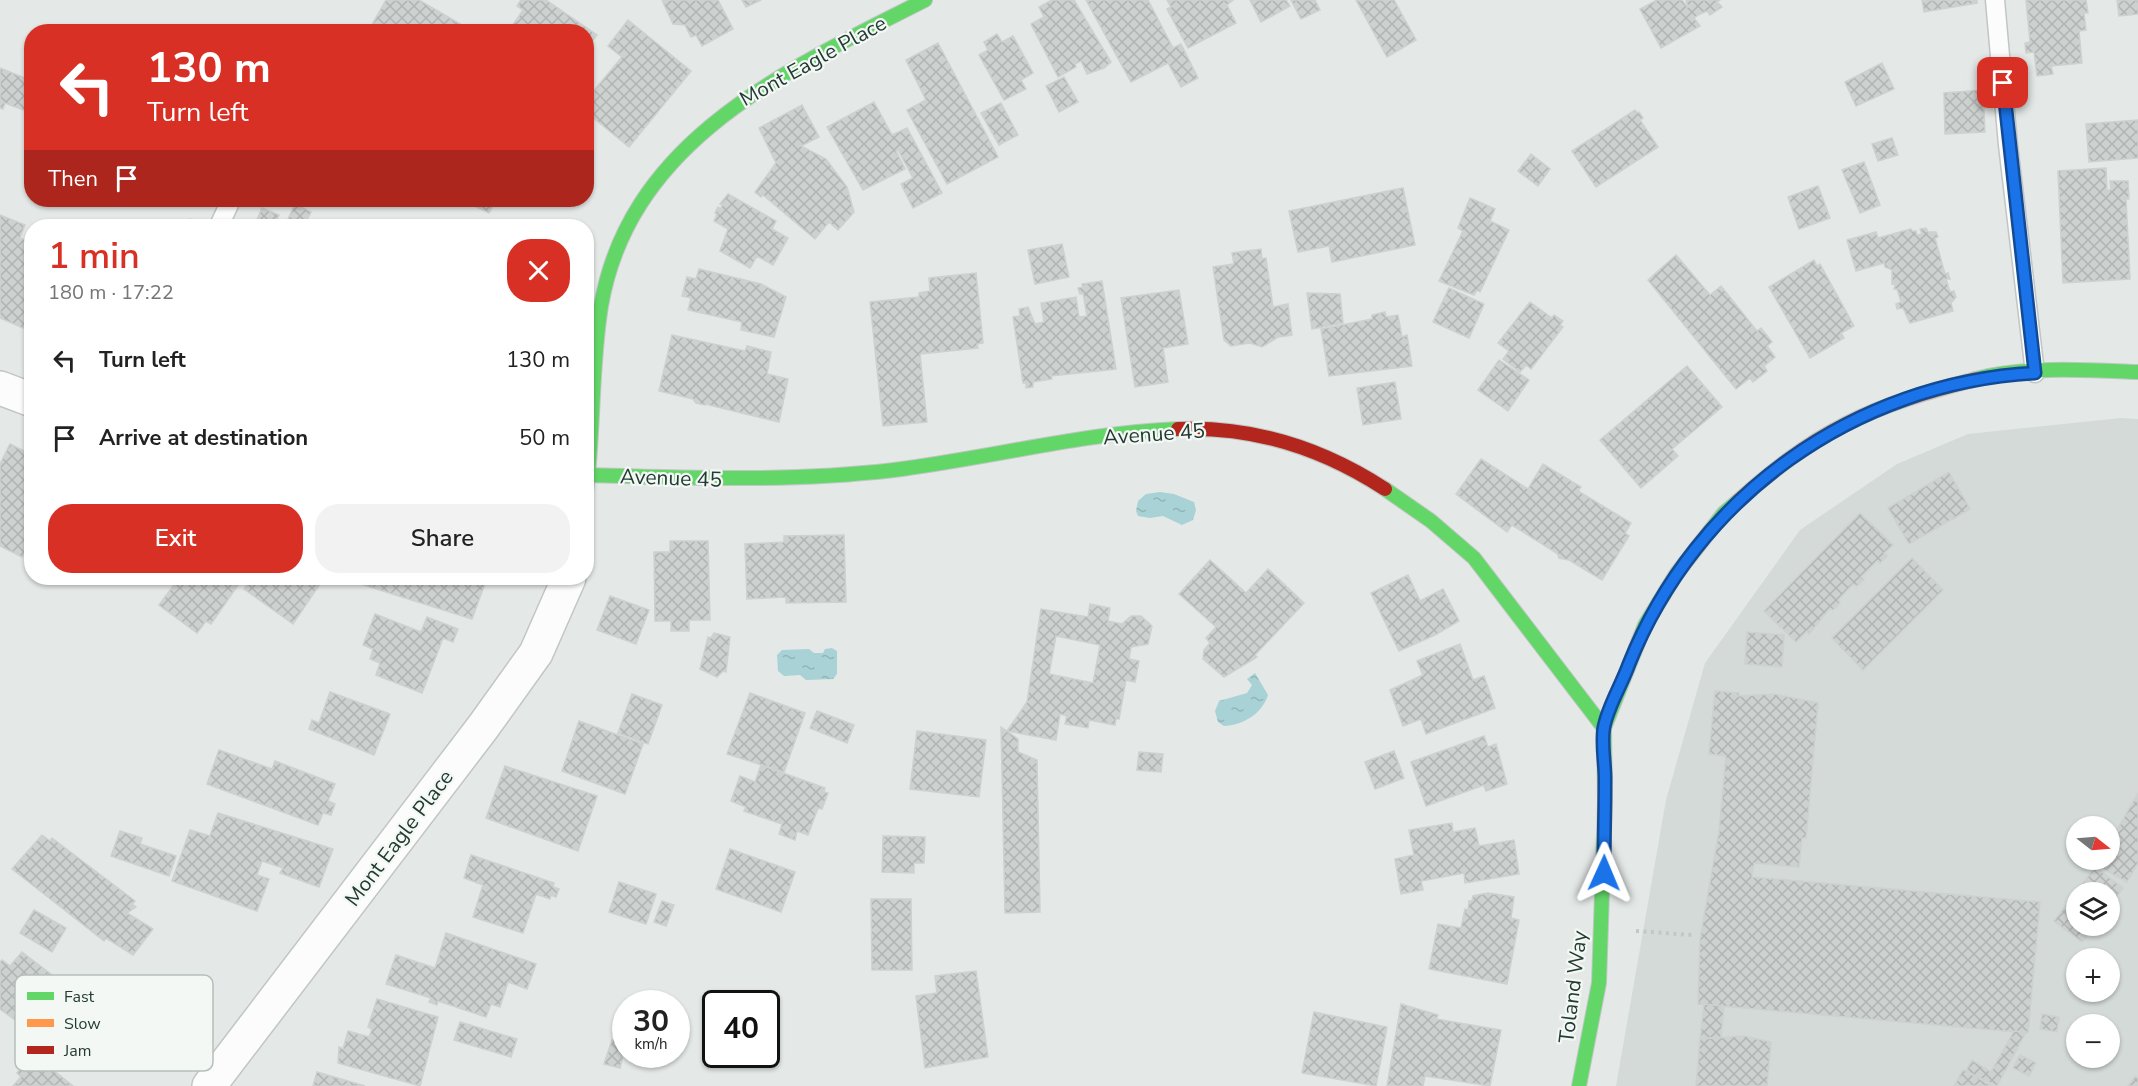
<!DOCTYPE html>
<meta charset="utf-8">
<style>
:root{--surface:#fff;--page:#f2f2f2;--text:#222;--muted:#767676;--accent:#d93025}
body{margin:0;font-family:"Nunito Sans",sans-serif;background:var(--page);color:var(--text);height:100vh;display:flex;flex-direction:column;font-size:22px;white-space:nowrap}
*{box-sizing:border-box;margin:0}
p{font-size:20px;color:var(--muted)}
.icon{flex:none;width:33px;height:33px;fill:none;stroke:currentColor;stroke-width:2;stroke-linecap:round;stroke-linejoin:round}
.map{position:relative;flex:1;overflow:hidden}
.details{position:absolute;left:24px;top:219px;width:570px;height:366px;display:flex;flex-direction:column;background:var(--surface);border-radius:24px;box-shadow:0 2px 4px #0004}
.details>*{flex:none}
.top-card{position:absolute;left:24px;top:24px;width:570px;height:183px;border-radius:24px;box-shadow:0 2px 4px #0004;background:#d93025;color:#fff;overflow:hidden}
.needle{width:39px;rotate:107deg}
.buttons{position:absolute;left:2066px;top:816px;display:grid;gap:12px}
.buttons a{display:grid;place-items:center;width:54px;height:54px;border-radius:50%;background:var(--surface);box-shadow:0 2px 4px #0004;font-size:30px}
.speed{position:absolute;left:612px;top:990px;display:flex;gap:12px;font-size:30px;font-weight:700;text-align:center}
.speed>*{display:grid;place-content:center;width:78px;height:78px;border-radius:50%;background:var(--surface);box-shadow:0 2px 4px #0004;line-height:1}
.speed small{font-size:15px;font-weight:400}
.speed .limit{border:3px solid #111;border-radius:9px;background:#fff;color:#111}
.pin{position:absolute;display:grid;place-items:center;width:51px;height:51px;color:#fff;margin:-26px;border-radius:12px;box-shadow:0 3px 9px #0006}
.me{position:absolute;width:66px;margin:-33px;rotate:1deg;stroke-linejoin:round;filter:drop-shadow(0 0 4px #0008)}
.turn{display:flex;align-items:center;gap:21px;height:126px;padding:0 24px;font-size:27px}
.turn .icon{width:78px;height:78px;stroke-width:2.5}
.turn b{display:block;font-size:42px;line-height:51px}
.then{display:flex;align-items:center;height:57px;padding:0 24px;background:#0003;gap:12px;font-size:22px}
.round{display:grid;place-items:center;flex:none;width:63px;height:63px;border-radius:24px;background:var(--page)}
.head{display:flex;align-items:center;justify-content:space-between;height:102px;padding:0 24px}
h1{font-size:36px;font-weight:600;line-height:45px;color:var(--accent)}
.primary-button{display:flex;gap:12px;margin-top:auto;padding:12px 24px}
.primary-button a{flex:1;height:69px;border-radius:24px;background:var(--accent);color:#fff;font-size:24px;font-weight:600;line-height:69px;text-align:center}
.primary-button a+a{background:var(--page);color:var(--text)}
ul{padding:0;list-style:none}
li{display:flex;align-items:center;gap:18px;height:78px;padding:0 24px}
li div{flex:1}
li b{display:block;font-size:22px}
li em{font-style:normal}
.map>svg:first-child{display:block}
</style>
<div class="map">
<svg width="2138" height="1086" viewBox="0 0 2138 1086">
<defs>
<pattern id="water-ripples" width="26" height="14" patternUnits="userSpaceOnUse" patternTransform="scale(1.5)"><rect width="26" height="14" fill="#a8d2d5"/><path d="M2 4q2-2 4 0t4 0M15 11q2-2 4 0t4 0" fill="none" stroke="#90b5b7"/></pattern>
<pattern id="building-cross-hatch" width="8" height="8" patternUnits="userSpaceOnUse" patternTransform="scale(1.5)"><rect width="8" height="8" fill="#cdd2d0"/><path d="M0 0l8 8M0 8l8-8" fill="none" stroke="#b0b5b3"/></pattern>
</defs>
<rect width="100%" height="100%" fill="#e4e9e7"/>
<!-- built -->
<path fill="#d3dad7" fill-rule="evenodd" d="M2121 418 2138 419V1086H1616L1666 800 1705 663 1800 530 1897 464 1968 434ZM2076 826H2109V860H2076ZM2076 892H2109V926H2076ZM2076 958H2109V992H2076ZM2076 1024H2109V1058H2076Z"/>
<!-- water -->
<g fill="url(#water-ripples)">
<polygon points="1160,492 1174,494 1194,502 1196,510 1193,520 1182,525 1163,516 1150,518 1138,516 1136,511 1138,501 1146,494"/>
<polygon points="832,648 837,651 837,674 833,679 806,680 800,675 784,676 778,671 777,655 782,650 809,649 814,653 823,653 825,649"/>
<path d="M1255 673 1268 695C1262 714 1243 725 1224 726L1218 722 1215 711 1219 701 1247 693 1252 685 1247 679Z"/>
</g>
<!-- building -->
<g fill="url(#building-cross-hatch)" stroke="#cdd2d0" stroke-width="1.5" fill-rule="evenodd">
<polygon points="386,0 419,0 462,25 458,32 372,32 369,30"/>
<polygon points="521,0 546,0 597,35 586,50 586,32 508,32 523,10 517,6"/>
<polygon points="662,0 718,0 733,29 702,46 696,35 691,37 685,25 673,24"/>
<polygon points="742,0 761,0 746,7"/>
<polygon points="1052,0 1074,0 1111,62 1104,68 1087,74 1081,61 1075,64 1076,67 1058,77 1031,24 1044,17 1039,7"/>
<polygon points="1086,0 1148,0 1173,48 1181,44 1198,78 1181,87 1168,63 1131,82"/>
<polygon points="1167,0 1233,0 1227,5 1236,23 1188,48 1167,9 1171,7"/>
<polygon points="1250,0 1286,0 1290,6 1261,22"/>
<polygon points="1291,0 1315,0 1320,10 1301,19"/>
<polygon points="1356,0 1394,0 1416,40 1387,57"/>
<polygon points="1657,0 1682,0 1688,8 1686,0 1720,0 1717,2 1722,7 1710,15 1707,11 1700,14 1694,18 1700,26 1661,48 1640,9"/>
<polygon points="1922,0 1977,0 1977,3 1924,12"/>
<polygon points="2026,0 2086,0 2088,13 2084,13 2086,30 2079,31 2082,63 2051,66 2053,74 2037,76 2034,52 2026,53 2025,43 2030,42"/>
<polygon points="2117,0 2138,0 2138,14 2119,16"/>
<polygon points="628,20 691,71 629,147 586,112 586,100 622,57 608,46"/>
<polygon points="997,34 1002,42 1013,36 1033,73 1021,80 1026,89 1004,100 979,55 988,50 984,42"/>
<polygon points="938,43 998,157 947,184 907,110 926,100 906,60"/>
<polygon points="1882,63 1894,89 1856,106 1845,82"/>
<polygon points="0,68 32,81 29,112 5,103 3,109 0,108"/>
<polygon points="1064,77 1078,102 1059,112 1046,86"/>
<polygon points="1983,90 1985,132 1945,134 1944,93"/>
<polygon points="874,102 892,135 907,128 942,193 913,208 901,184 913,178 898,150 896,151 905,169 863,190 827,127"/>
<polygon points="1001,103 1018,135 999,145 981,113"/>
<polygon points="802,105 819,137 801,146 826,159 847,187 854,212 838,230 829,222 815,239 763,195 761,197 755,192 776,163 759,128"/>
<polygon points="1635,110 1637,113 1639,112 1643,118 1640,120 1658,147 1596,187 1572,151"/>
<polygon points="2138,120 2138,158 2089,162 2086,124"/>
<polygon points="1892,138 1898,155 1878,161 1872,144"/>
<polygon points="1531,154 1550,169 1538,186 1518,171"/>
<polygon points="1864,162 1880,205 1860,213 1842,170"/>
<polygon points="2106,168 2107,190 2111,190 2110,181 2128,181 2129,199 2126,199 2130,279 2063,283 2058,171"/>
<polygon points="1818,186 1830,218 1799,229 1788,197"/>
<polygon points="1403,188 1415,245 1332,262 1329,246 1298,252 1289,211"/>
<polygon points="728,194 776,221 772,229 788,238 773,265 757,256 750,268 720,251 728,229 714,221 717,214 715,213 718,207 721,209 722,205 720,204"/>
<polygon points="1470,198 1495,209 1490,221 1509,230 1480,292 1477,290 1474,295 1439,281 1463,231 1458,228"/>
<polygon points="462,200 496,200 489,213"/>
<polygon points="295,204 311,212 304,226 288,219"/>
<polygon points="262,208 279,215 274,226 255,224"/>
<polygon points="0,215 25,225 20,238 32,243 32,308 23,328 0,318"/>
<polygon points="190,219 206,225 205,226 186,226"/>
<polygon points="1926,228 1928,232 1936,232 1938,237 1935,238 1945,274 1948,273 1950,279 1946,279 1950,292 1954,291 1956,297 1951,303 1953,311 1910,323 1903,308 1897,309 1896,304 1901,302 1897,289 1894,289 1896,283 1892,284 1892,270 1885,267 1884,263 1856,271 1847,240 1876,232 1878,238 1911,229 1912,231 1916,231 1917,235 1922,234 1920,229"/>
<polygon points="1062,244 1069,277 1035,284 1028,250"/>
<polygon points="1261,249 1262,259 1266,258 1273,307 1288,304 1292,335 1278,337 1262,347 1250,343 1231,346 1224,340 1213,267 1234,264 1232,253"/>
<polygon points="1676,255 1710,295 1721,286 1757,331 1761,328 1772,342 1767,346 1775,357 1764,366 1767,371 1753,382 1750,378 1736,389 1648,280"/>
<polygon points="1814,260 1817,266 1820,264 1854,326 1841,333 1844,338 1810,358 1769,287"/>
<polygon points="699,269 761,284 786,297 774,337 741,330 742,322 688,310 691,298 682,296 687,277 696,279"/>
<polygon points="976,273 983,343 977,344 978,348 920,354 927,422 883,426 870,302 919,297 919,293 930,291 929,278"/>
<polygon points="1102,281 1116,369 1051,376 1052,379 1033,382 1033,387 1026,388 1026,383 1023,383 1013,317 1020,316 1019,309 1028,307 1035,324 1044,322 1041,303 1076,297 1079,317 1087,316 1083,293 1080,294 1078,288 1083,287 1082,284"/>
<polygon points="1449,288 1484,304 1469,338 1433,322"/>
<polygon points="1179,290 1188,344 1163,348 1168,382 1135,387 1121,298"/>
<polygon points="1307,293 1340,294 1343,323 1312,329"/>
<polygon points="1530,302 1552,318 1554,315 1563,321 1560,325 1563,327 1531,369 1526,365 1520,372 1503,359 1509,351 1498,343"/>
<polygon points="1385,312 1386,317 1398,315 1402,337 1407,335 1412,366 1329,376 1321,329 1372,319 1372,315"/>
<polygon points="672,335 745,351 747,346 771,352 767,374 788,379 779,422 709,405 710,403 705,405 696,403 693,399 659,391"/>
<polygon points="1499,360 1529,380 1508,411 1478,390"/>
<polygon points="1687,366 1722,407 1672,449 1678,456 1641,488 1600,440"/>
<polygon points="1395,382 1401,419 1363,425 1357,388"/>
<polygon points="10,444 32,455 32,540 22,557 0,546 0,464"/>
<polygon points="1481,459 1528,489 1543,464 1581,487 1578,491 1631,523 1625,533 1629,536 1602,580 1569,560 1559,558 1558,554 1512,525 1507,532 1456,494"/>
<polygon points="1949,472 1970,509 1909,544 1888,508"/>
<polygon points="1860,513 1893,545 1884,553 1887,556 1880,563 1877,561 1861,577 1864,579 1857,586 1853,584 1838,600 1840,603 1833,610 1830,608 1809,634 1807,631 1796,642 1764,611"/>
<polygon points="844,535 846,602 786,603 786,597 747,599 745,544 784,542 784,536"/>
<polygon points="670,541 708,541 710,620 689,620 689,631 671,631 671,621 655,621 654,552 670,552"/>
<polygon points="1912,558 1943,590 1863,670 1832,638"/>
<polygon points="1210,560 1246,593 1268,569 1304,603 1255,655 1257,657 1224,677 1203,659 1204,650 1210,643 1206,638 1216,627 1179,594"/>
<polygon points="1408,575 1420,601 1443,589 1459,621 1435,635 1399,651 1371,593"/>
<polygon points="113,578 128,578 125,584"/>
<polygon points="179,578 243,578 211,624 206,621 197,633 159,605"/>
<polygon points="252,578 324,578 293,624 244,589"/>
<polygon points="352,578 487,578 472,619 351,581"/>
<polygon points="610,596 649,610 636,644 597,630"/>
<path d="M1090 604 1110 608 1108 621 1122 624 1131 616H1141L1152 626 1148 644 1131 647 1129 659 1139 661 1135 682 1126 680 1119 719H1116L1115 725 1089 720 1088 728 1065 724 1067 716 1060 714 1056 740 1007 731 1027 702 1041 609 1088 617ZM1056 636 1100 645 1093 683 1049 674Z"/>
<polygon points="375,614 421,632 427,617 458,629 453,642 443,638 422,693 376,675 380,663 370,659 373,649 363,645"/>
<polygon points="1747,632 1784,635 1782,667 1745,664"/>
<polygon points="714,633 730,637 726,672 723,671 717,677 700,669 708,637 711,638"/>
<polygon points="1460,644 1473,680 1484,676 1495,708 1426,734 1421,719 1403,726 1390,690 1423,675 1417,661"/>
<polygon points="1715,691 1739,693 1739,696 1774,694 1818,703 1806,838 1802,838 1799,867 1754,863 1752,877 2040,902 2028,1033 1698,1004 1700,939 1719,831 1726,756 1709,754"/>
<polygon points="330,692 390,714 374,755 309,729 312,720 319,723"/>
<polygon points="750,693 805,713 784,772 727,754"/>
<polygon points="632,694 662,705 648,744 618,733"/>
<polygon points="817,711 854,725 847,743 810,728"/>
<polygon points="579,721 643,744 625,794 562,771"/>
<polygon points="1001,727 1018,739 1018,752 1037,760 1040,912 1005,913"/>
<polygon points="917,731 986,740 979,797 910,789"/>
<polygon points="1484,736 1488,747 1496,744 1507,784 1486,791 1484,785 1426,806 1411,762"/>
<polygon points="219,750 272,769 275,761 335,784 328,801 335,804 331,815 323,813 318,825 207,784"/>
<polygon points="1394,751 1404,778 1375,789 1365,762"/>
<polygon points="1139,752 1163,754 1161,772 1137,770"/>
<polygon points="761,765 825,788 824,792 828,793 822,809 818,808 808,835 797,831 795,840 779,834 782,824 744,811 746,807 731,801 740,776 755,782"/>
<polygon points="505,766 597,796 578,851 486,818"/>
<polygon points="2138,793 2138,863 2127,882 2096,865 2100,860 2109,860 2109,844"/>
<polygon points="218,813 333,849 319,887 280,873 283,868 262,861 257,875 269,879 257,911 172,881 190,830 210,836"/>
<polygon points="1452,823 1453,832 1475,828 1479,846 1514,840 1519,874 1465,883 1464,873 1421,881 1423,890 1401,894 1395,859 1414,855 1409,830"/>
<polygon points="120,831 142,838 140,844 176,856 169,876 111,856"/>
<polygon points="42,835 50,841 52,838 135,901 132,904 136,907 127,913 153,929 133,955 106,938 104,941 12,869"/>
<polygon points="883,836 925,837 924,863 914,863 914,873 882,872"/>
<polygon points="730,849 795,872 781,912 716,889"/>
<polygon points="471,855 554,883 553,887 559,889 556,897 551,895 550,899 536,894 523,933 473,917 483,885 464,878"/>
<polygon points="2095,867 2123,888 2109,907 2109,892 2076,892 2076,926 2095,926 2082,942 2054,921"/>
<polygon points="619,882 656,894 646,924 609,912"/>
<polygon points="1488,893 1514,897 1511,918 1519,920 1507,984 1429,969 1438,924 1461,928 1465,909 1468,910 1469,901 1472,901 1473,896"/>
<polygon points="871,899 911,899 912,970 872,970"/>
<polygon points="662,901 674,905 666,926 654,922"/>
<polygon points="34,910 66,928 52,952 20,933"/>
<polygon points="446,933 536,964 527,989 508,982 500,1007 491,1004 486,1017 438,1001 437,1005 429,1002 431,998 386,984 396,955 435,968"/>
<polygon points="22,952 98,1010 100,1009 105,1012 70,1060 0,1009 0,962 2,960 10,966"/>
<polygon points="976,971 988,1057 925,1068 916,996 937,993 935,976"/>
<polygon points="377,999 438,1017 420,1086 338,1063 339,1047 343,1049 348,1031 369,1037 372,1029 368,1027"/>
<polygon points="1401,1004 1438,1015 1436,1019 1501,1030 1490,1086 1425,1076 1423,1086 1387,1086"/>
<polygon points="1704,1004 1724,1006 1721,1037 1700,1039"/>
<polygon points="1314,1012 1387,1027 1376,1086 1302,1073"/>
<polygon points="2042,1014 2059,1017 2057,1032 2040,1029"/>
<polygon points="460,1022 517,1039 511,1057 454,1040"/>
<polygon points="2014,1031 2026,1032 1997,1086 1966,1071 1972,1060 1991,1072"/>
<polygon points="1744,1036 1771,1042 1767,1086 1696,1086 1700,1039"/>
<polygon points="612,1040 626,1044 620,1068 604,1064"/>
<polygon points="33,1054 73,1086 13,1086 21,1077 17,1073"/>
<polygon points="2020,1055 2036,1063 2029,1076 2013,1068"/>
<polygon points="1963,1070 1966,1071 1992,1086 1954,1086"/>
<polygon points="317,1072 365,1086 313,1086"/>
<polygon points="2135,1076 2138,1078 2138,1086 2128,1086"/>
</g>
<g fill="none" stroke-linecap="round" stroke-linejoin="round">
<!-- lane casing -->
<g stroke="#c1c6c4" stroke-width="21">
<g id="lane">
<polyline points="1995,0 2008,145 2035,373"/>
<polyline points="219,226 231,200"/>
</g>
</g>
<!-- street casing -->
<g stroke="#c1c6c4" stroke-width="36">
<g id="street">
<polyline points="0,388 32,400"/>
<polyline points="209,1086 483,727 536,653 569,578"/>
</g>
</g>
<!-- fast casing -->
<g stroke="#c0c6c4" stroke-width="16">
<g id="fast">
<path d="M1976 379C2025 366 2087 370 2138 372"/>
<path d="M586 475C689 478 792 482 894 470 989 458 1083 433 1178 429"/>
<polyline points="1385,489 1431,521 1474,558 1604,728"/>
<path d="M586 492C594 430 591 367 601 306 630 138 790 69 925 0"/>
<polyline points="1579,1086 1599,983 1605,802 1604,728 1645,625 1677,573 1724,513 1738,501"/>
</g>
</g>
<!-- slow casing -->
<g stroke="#c0c6c4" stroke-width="16">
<path id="slow" d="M1738 501C1772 471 1806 444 1846 424 1886 403 1933 391 1976 379"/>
</g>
<!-- jam casing -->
<g stroke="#c0c6c4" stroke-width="16">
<path id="jam" d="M1178 429C1253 426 1322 448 1385 489"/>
</g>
<!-- path -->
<polyline stroke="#c1c9c5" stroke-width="4" stroke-dasharray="3 4.5" stroke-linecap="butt" points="1636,931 1692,935"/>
<!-- lane -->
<use href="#lane" stroke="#fbfcfb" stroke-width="18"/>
<!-- street -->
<use href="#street" stroke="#fbfcfb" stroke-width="33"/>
<!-- fast -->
<use href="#fast" stroke="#63d668" stroke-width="14"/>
<!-- slow -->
<use href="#slow" stroke="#ff974d" stroke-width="14"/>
<!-- jam -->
<use href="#jam" stroke="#b3261e" stroke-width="14"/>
</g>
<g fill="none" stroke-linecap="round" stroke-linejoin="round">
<!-- route casing -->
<g stroke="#114b97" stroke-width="15">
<path id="route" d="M1604 873C1604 841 1605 809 1605 778 1605 762 1601 743 1604 727 1608 706 1622 684 1629 664 1696 496 1855 383 2035 373L2003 83"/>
</g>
<!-- route -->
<use href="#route" stroke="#1a73e8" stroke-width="10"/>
</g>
<g text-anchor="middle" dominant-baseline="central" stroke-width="4.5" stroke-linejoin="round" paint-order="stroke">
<!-- street labels -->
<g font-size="21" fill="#233b33" stroke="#f3f8f5">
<text transform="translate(813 61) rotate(-29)">Mont Eagle Place</text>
<text transform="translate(1154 434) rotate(-4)">Avenue 45</text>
<text transform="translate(671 478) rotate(2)">Avenue 45</text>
<text transform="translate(399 838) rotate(-53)">Mont Eagle Place</text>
<text transform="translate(1573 987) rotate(-83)">Toland Way</text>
</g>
</g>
<!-- legend -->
<rect x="15" y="975" width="198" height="96" rx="9" fill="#f3f8f5" stroke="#b5bfbb" stroke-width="1.5"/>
<rect x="27" y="992" width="27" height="8" fill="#63d668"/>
<rect x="27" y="1019" width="27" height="8" fill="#ff974d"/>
<rect x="27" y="1046" width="27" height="8" fill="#b3261e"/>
<g font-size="16" fill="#233b33">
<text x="64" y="1002">Fast</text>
<text x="64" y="1029">Slow</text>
<text x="64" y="1056">Jam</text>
</g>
</svg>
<div class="buttons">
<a><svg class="needle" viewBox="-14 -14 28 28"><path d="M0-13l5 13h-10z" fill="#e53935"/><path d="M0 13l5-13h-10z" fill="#767676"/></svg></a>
<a><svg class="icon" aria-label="layers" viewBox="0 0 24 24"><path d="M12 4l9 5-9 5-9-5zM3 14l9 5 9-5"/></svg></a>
<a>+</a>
<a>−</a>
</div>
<div class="speed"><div>30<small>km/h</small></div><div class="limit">40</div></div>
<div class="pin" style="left:2003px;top:83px;background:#d93025"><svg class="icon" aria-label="arrive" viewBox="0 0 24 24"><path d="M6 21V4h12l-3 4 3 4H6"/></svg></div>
<svg class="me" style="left:1604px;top:873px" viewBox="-20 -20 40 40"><path d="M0-17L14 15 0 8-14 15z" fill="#1a73e8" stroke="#fff" stroke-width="4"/></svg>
<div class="top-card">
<div class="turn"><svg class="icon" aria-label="left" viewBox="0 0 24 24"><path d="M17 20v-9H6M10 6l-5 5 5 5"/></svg><div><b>130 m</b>Turn left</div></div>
<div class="then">Then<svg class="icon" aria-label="arrive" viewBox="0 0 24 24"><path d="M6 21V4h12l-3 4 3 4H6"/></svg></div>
</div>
<section class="details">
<div class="head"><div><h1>1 min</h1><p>180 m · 17:22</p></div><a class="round" style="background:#d93025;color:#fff"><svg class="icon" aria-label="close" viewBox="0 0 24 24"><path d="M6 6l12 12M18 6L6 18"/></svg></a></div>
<ul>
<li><svg class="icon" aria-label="left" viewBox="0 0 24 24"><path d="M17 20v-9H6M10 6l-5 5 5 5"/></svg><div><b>Turn left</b></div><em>130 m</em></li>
<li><svg class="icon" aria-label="arrive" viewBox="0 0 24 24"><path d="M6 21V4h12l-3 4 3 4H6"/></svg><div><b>Arrive at destination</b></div><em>50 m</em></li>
</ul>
<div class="primary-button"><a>Exit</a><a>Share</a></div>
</section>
</div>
